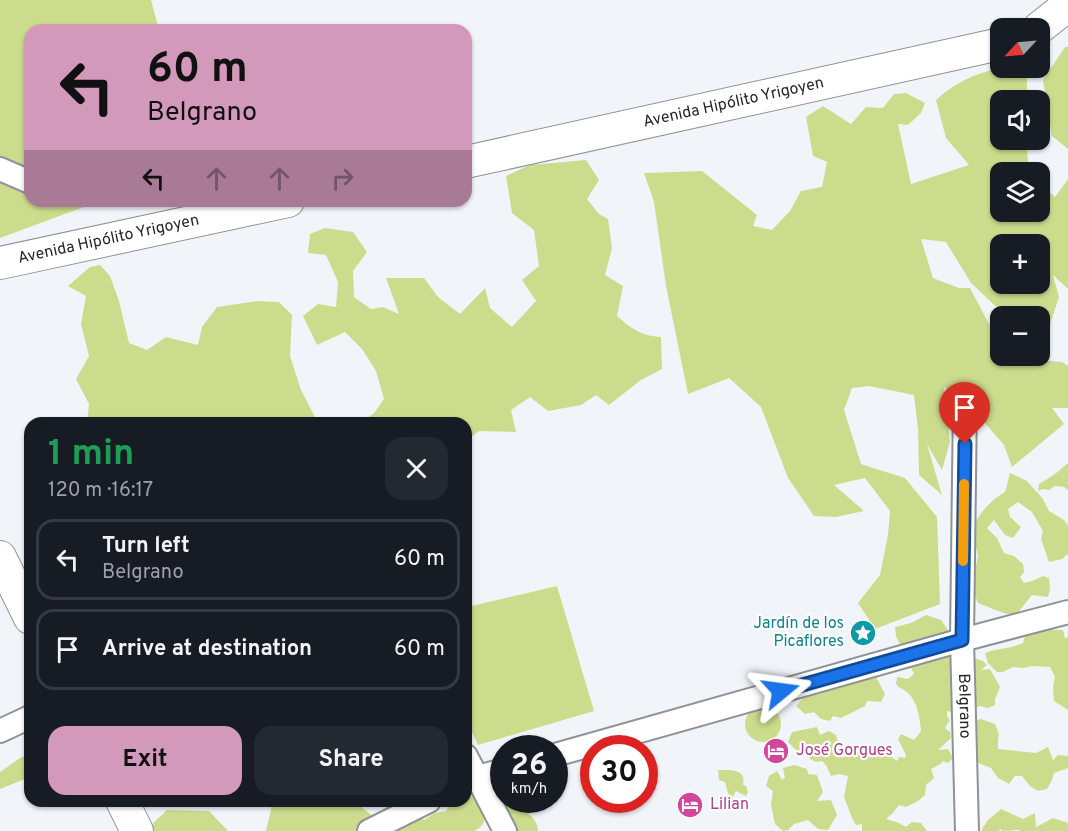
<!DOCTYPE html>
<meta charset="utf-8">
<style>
:root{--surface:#171b24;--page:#242831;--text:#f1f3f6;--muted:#9ea1a6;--line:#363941;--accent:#d399bb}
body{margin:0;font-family:Overpass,sans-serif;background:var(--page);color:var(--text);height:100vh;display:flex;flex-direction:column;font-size:22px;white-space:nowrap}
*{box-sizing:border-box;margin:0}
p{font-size:20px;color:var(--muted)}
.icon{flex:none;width:33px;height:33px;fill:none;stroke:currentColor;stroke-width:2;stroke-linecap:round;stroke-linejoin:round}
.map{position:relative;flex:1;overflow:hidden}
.sheet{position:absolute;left:24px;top:417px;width:448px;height:390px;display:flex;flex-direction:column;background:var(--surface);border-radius:18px;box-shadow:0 2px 4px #0004}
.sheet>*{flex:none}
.top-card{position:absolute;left:24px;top:24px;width:448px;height:183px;border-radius:18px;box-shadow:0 2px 4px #0004;background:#d399bb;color:#111;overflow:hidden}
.needle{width:39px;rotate:244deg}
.buttons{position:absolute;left:990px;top:18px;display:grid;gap:12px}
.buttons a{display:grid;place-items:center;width:60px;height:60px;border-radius:12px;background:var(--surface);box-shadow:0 2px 4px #0004;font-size:30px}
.speed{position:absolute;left:490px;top:735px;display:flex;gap:12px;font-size:30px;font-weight:700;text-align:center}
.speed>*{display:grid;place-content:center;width:78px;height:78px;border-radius:50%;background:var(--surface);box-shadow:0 2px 4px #0004;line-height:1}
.speed small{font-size:15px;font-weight:400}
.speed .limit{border:9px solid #d22;background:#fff;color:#111}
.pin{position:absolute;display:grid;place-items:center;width:51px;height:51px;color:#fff;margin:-62px -26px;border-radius:50% 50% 50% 0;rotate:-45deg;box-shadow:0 0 6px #0007}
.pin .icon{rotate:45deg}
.me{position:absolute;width:66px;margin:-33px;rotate:74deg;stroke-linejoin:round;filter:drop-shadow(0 0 4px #0008)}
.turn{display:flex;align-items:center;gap:21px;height:126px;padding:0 24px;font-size:27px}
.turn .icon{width:78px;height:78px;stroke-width:2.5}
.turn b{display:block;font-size:42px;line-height:51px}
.lanes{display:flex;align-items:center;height:57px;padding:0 24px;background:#0003;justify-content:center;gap:30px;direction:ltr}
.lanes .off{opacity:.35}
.round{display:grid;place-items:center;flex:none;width:63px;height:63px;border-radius:18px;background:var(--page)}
.summary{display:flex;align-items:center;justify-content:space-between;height:102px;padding:0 24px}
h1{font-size:36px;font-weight:700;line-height:45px;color:#1e9e55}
.cta{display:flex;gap:12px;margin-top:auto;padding:12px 24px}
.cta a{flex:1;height:69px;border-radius:18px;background:var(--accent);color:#111;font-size:24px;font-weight:700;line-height:69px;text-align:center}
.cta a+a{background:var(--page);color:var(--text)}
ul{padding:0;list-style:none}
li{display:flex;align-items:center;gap:18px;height:81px;margin:0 12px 9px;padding:0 12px;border:3px solid var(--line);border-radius:18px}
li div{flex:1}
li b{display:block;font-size:22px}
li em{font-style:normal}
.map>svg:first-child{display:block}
</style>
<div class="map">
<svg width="1068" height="831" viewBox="0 0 1068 831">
<rect width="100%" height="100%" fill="#f1f5fa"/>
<!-- green -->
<g fill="#ccdc8d" fill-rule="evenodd">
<polygon points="0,0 151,0 159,30 30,30 30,201 100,201 0,238"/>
<polygon points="1065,47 1068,47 1068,149 1052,136 1043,80"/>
<path d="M998 69 1016 73 1027 78V100H1000V140H1032L1027 148 1029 172H1000V212H1040V184L1055 197 1068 179V289L1053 275 1059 297 1050 324 1040 325V316H1006L971 283 946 242 921 239 933 278 959 288H970L989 324 1000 335V356H1024L1028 359 1062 362 1068 366V408H1052L1064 424 1012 467 1004 445 965 400 944 387 950 442 942 470 927 444 942 495 919 475 918 429 914 395 869 386 852 388 844 410 861 464 905 478 937 517 940 604 875 629 858 603 880 575 888 535 890 511 865 478 834 485 864 511 836 517 814 516 788 478 761 407 729 378 688 394 666 286 654 202 644 173 702 171 757 215 753 226 772 230 790 211 801 191 822 187 827 162 813 156 806 117 823 106 851 124 866 107 883 108 894 94 906 93 925 103 921 113 908 125 898 124 911 184 969 165 946 138 936 100C953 84 975 73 998 69ZM1000 244H1040V284H1000Z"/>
<path d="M586 160 599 180 587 199 599 214 608 219 612 248 605 275 623 286 617 316C632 329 641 336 661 337L662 369 641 380 609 405 596 395 581 405 548 411 530 397 511 410 516 432 479 431 467 440 466 423H360L374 413 384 399 376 371 362 349 345 332 317 345 303 316 318 304 336 307 338 282 326 255 308 253 310 234 325 228 353 232 367 252 353 271 354 297 371 309 383 307 399 314 386 278H424L438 297 460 314 485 288 490 308 512 327 536 301 522 280 539 266 534 230 512 213 506 176 530 165Z"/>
<polygon points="100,265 110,276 119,301 129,343 147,350 166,337 198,345 202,327 217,307 257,301 279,302 292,315 290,356 301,390 317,421 321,423 84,423 87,422 89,404 76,379 89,356 81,324 86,296 68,286 90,267"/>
<polygon points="1068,463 1068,490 1064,487 1055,486 1049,490 1042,489 1038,491 1039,484 1055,474"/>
<path d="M1010 473 1027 481 1043 499 1049 511 1064 520 1068 526V554L1062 559 1049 562 1041 539 1043 531 1032 512 1018 502 1008 509 1010 517 1021 527 1013 538 1005 535 994 520 987 528 997 538 1004 553 1014 556 1023 564 1024 572 1020 577 1024 583 1032 581 1043 576 1049 578 1050 590 1048 597 1032 595 1016 615C1001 614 992 608 978 603L972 588 978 555 971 528C981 513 989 501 1005 492Z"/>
<polygon points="557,586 594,711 478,745 467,722 467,607"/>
<path d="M926 615 941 620 951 634 972 657 983 661 987 665 981 670 990 669 1000 687 995 699V705L988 708 979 706 972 712 967 704 952 712 947 711V716L950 720 945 728 950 732 951 738 938 750 948 749 953 758 948 763 942 761V763L931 769 934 778 926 785 925 795 918 801 906 807 899 805 893 813 886 819 899 823 906 827 912 822 921 823 927 831H862V824L856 825 852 818 844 797 848 776 839 774 831 776 826 765 822 761 816 762 810 759 808 750H805L801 755 788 742 792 732 817 727 820 735 829 731 836 735 842 758 858 750 880 746 886 753 897 761 899 757 905 758 906 755 898 739 901 734 914 740 921 731C920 720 918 702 908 693 904 689 900 689 896 684L897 677 908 679 914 674 896 636 895 627 911 623Z"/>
<path d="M1036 629 1063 630 1065 639 1068 636V710L1054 701 1053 686 1055 677 1050 667 1032 666 1023 668 1013 667 1003 672H997L988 663 985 653C998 648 1011 649 1023 643L1026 632Z"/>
<polygon points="875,675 885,694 881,702 867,701 865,706 841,718 833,716 830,721 821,719 814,712 805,714 796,706 804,697 808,678"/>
<circle cx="763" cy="724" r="18"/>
<polygon points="981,719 995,724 999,734 998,739 998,749 1036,753 1048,747 1053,760 1058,755 1068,756 1068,768 1054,773 1052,780 1047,789 1038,791 1030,786 1022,776 1015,776 1009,784 998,778 991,768 976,762 977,750 970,744 971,722"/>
<polygon points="30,754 30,782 25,779 0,789 0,772 20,758"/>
<polygon points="794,765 807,769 808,774 817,775 823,792 817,801 831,800 837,815 828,830 818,829 808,820 794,824 788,830 783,831 775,824 771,805 773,791 766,786 769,776 777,771 782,780 785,778 783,768"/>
<path d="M718 770C729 770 747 768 743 785L746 786 748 792 746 796 736 791 732 798 728 793 725 782 719 780Z"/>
<path d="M504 778V800H529L528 803 521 809C530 813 538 821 538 831H491V791L495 785Z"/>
<path d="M479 796C483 810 491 824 474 831H391L416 816 424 820 435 813 446 811 452 801H466L467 797Z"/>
<polygon points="273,801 354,801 375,818 355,831 266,831"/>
<polygon points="1001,809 1023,819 1035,813 1036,827 1053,818 1068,823 1068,831 1020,831 1019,830 1003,831 1000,829 999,831 982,831 982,829 988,820"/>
<polygon points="167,810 209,811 228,831 152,831 149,827"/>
</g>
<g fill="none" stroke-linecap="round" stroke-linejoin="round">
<!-- minor casing -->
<g stroke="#8f9397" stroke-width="26">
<g id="minor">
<polyline points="0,169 30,182"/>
<path id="s1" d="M965 400 962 640 967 831"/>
<polyline points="0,731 30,717"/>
<polyline points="555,755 962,640 1068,612"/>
<polyline points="466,756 505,831"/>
<polyline points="466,782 477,777 504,770"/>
<polyline points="369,831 429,801"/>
</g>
</g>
<!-- secondary casing -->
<g stroke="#8f9397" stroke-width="34">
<g id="secondary">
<polyline points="1039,28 1068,5"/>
<path id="s2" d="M466 162 1000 44"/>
<path id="s3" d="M0 263 288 201"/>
<polyline points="0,557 30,618"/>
<polyline points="122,801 137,831"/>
</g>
</g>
<!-- minor -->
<use href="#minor" stroke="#fff" stroke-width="22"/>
<!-- secondary -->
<use href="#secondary" stroke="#fff" stroke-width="32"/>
</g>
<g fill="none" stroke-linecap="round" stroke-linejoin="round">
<!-- route casing -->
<g stroke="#114b97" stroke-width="15">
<polyline id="route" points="781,691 962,640 965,444"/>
</g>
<!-- route -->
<use href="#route" stroke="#1a73e8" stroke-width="10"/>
<!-- slow -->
<polyline stroke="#f59e0b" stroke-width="10" points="963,561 964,484"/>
</g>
<!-- icons -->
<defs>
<g id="sight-disc" transform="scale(1.35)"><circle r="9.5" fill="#0f9aa8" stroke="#fff"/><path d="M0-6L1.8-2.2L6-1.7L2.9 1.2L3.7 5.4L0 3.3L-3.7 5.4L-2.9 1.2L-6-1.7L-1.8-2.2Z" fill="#fff"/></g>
<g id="hotel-disc" transform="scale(1.35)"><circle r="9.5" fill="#d1479c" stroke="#fff"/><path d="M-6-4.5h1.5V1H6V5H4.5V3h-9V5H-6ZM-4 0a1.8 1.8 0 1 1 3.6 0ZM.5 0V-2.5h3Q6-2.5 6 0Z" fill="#fff"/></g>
</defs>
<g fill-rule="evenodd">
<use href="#sight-disc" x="863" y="633"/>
<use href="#hotel-disc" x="776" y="751"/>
<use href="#hotel-disc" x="690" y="805"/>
</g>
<g text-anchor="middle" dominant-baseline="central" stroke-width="4.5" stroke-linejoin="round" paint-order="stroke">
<!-- street labels -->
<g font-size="16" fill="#242527" stroke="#fff">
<text stroke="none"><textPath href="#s2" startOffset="274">Avenida Hipólito Yrigoyen</textPath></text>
<text stroke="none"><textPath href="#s3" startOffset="111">Avenida Hipólito Yrigoyen</textPath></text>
<text stroke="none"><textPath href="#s1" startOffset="306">Belgrano</textPath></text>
</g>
<!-- culture labels -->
<g font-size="16" fill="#0d838f" stroke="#fff" text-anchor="end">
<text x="844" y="624">Jardín de los<tspan x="844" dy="18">Picaflores</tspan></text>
</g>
<!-- hotel labels -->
<g font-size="16" fill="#b23c85" stroke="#fff" text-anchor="start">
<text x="796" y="751">José Gorgues</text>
<text x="710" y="805">Lilian</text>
</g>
</g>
</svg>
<div class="buttons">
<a><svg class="needle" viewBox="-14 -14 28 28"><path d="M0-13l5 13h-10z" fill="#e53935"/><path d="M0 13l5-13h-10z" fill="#9ea1a6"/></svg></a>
<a><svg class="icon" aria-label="sound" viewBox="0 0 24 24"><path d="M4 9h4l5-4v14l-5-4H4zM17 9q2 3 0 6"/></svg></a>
<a><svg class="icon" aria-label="layers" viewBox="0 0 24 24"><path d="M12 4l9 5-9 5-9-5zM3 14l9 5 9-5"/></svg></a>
<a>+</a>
<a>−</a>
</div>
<div class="speed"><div>26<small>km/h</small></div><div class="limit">30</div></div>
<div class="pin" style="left:965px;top:444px;background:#d93025"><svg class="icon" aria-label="arrive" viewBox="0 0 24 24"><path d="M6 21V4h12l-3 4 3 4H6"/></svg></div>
<svg class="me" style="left:781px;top:691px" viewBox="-20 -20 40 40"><path d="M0-17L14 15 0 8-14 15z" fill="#1a73e8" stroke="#fff" stroke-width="4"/></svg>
<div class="top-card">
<div class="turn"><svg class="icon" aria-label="left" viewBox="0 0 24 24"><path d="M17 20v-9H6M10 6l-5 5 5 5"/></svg><div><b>60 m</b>Belgrano</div></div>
<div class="lanes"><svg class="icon" aria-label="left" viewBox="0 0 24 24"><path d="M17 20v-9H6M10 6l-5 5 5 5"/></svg><svg class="icon off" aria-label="ahead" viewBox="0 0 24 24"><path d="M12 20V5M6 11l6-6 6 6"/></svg><svg class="icon off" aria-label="ahead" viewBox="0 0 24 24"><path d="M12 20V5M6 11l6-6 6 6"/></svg><svg class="icon off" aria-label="right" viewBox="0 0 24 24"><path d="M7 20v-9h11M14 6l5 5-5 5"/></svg></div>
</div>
<section class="sheet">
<div class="summary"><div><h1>1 min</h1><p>120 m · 16:17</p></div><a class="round"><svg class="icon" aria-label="close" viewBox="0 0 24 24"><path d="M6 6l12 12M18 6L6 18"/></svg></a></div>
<ul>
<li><svg class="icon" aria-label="left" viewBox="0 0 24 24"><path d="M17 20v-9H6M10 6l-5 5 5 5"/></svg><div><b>Turn left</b><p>Belgrano</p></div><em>60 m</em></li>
<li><svg class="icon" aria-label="arrive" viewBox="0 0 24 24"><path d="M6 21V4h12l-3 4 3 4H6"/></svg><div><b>Arrive at destination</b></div><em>60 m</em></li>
</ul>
<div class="cta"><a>Exit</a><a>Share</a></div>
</section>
</div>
